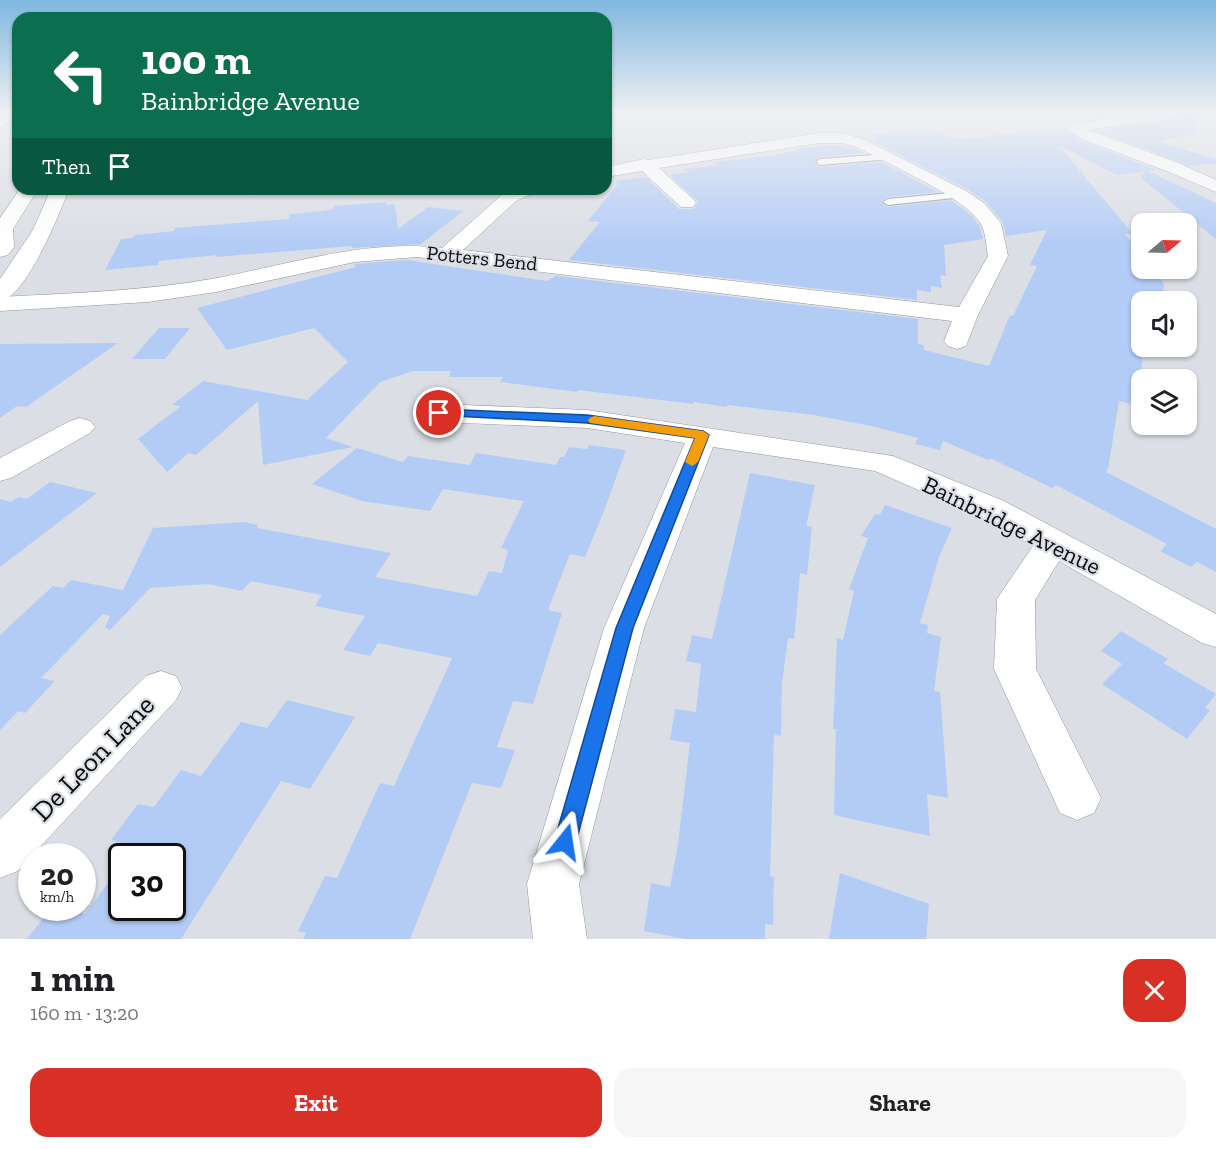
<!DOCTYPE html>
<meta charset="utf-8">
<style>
:root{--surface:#fff;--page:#f6f6f6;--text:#202124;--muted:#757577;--accent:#d93025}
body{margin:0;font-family:"Zilla Slab",serif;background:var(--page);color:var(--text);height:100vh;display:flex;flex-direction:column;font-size:22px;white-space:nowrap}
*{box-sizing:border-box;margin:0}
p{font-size:20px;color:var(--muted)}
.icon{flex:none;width:33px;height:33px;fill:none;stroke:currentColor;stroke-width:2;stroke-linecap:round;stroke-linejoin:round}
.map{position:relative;height:939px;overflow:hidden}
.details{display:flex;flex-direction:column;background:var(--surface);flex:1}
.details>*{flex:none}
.hud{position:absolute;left:12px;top:12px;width:600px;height:183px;border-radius:18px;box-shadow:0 2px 4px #0004;background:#0b6e4f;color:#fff;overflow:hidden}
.needle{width:39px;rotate:71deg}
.tools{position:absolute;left:1131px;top:213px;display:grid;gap:12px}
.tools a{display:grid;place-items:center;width:66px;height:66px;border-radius:12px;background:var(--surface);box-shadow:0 2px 4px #0004;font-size:30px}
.speed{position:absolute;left:18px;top:843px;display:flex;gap:12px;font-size:30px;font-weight:700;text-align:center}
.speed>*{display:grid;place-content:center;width:78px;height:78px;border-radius:50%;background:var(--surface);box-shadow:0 2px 4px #0004;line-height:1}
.speed small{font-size:15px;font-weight:400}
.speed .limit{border:3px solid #111;border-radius:9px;background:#fff;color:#111}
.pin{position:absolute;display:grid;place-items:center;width:51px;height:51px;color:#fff;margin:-26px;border:3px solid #fff;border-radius:50%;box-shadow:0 2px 6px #0007}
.me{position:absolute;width:66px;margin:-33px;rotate:15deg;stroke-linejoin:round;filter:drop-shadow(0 0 4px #0008)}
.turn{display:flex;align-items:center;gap:21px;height:126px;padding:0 30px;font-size:27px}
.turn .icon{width:78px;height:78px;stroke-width:2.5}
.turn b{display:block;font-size:42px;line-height:51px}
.then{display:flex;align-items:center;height:57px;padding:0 30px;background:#0003;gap:12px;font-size:22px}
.round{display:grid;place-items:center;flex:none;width:63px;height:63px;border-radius:18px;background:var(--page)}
.headline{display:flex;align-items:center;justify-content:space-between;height:102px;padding:0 30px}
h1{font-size:36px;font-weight:700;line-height:45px}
.primary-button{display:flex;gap:12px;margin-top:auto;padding:12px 30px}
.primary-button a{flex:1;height:69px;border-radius:18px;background:var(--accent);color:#fff;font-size:24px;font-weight:700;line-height:69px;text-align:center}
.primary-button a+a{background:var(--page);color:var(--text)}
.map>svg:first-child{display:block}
</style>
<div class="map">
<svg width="1216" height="939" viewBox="0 0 1216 939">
<rect width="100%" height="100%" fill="#dbdee5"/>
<!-- building -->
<g fill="#b3ccf6">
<polygon points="1194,114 1196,134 1155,141 1216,159 1216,163 1190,166 1097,131"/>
<polygon points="1065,128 1081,141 1157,170 1148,171 1216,203 1216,239 1141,178 1145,171 1117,175 1058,145 1133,234 1125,234 1142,255 1142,268 1152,268 1164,284 1162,302 1142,302 1142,401 1131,399 1130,404 1119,401 1108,469 1106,472 1216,529 1216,572 1197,562 1191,567 1160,551 1167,544 1056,485 1052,488 990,458 988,460 943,441 940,450 915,444 918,438 871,426 814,415 728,405 727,407 694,402 694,404 578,390 577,392 500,382 503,377 449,377 451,371 413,371 380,382 326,438 353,447 263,465 258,401 196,455 189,453 167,472 138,439 181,406 172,405 203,381 307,400 348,362 314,328 227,350 197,308 356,267 355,264 406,260 547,281 556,276 918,319 918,344 924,345 924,350 989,366 1010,315 1013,316 1037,266 1030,265 1047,230 1006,236 1003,222 985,201 967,189 872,141 880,140 870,135 930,129 943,135 961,139"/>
<polygon points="830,145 854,148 864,153 820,157 814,162 819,167 881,162 938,192 888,197 881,201 887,207 951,200 972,216 979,225 983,239 944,245 946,276 940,275 942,288 931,286 931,292 917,290 917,300 569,260 600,222 588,221 618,184 615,181 646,177 679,209 693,209 698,202 670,175 689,172 684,169 718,165 714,162 778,155 776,154 798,151 795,149"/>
<polygon points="386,202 386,205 395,204 398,229 428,207 463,211 421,244 352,248 352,246 216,257 217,255 159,261 158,265 105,270 121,239 133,238 135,235 174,231 175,228 289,219 290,214 324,211 333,209 333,206"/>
<polygon points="159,328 190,328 165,359 132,359"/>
<polygon points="118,343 26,407 17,406 0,418 0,344"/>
<polygon points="589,445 626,450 604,511 585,557 570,554 548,610 562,613 533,704 513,701 497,747 515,750 501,788 472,783 410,939 303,939 306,933 298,931 325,876 337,878 380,783 394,786 452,658 378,643 370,656 343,650 365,616 315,606 322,595 251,581 242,591 208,584 150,588 110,630 105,627 110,616 103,614 41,678 55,681 25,713 18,711 0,730 0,635 53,586 63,588 71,580 123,590 153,528 244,522 258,525 257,528 391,553 375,577 477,596 489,571 502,573 508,550 501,548 524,501 443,489 430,511 362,501 312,484 357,448 403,462 408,456 470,465 476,453 556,465 560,457 564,457 569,447 587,449"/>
<polygon points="750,473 815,485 806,526 812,527 807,575 800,573 794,639 788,638 782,683 781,736 774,735 770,876 774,877 773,925 765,924 765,939 685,939 644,931 651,883 670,887 678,844 690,743 670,740 675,709 696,712 701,664 686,661 692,635 712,639"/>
<polygon points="50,482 97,493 0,567 0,499 11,502 18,497 27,499"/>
<polygon points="885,505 952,528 939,557 920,623 928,625 927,633 941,637 934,691 940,692 948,798 927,794 930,836 834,815 836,729 833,729 837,638 843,640 854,591 849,589 868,538 861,536 875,514 880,515"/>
<polygon points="1121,631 1168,659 1163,663 1216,694 1205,708 1210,710 1187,739 1102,684 1122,664 1101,651"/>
<polygon points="287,700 355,717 310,789 281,781 181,939 27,939 51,908 65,908 85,914 122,864 122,908 172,908 172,856 111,840 138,804 154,807 181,770 201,776 241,722 267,728"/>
<polygon points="840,873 929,904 926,939 829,939"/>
</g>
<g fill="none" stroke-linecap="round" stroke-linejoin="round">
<!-- service casing -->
<g stroke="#92959b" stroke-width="2">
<g id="service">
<polygon points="887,154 890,155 890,159 820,165 816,162 820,159"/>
<polygon points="960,192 963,193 963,197 888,205 883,202 888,199"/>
</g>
</g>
<!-- minor casing -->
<g stroke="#92959b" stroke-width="1">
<g id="minor">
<polygon points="6,113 18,113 18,117 0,127 0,117"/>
<polygon points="1146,113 1178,113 1171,117 1088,130 1176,162 1216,180 1216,192 1164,170 1082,139 1067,128 1074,124"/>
<path d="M819 133H843L865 140 966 191 984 203 1001 223 1008 256 978 315 966 346 957 349 948 346 944 341 952 321 417 257 355 262 216 292 148 302 0 311V297C73 293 146 291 217 278 291 264 366 239 442 248L504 193 513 189H537L534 193 516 201 463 250 959 307 988 256C986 246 986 233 981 224 969 199 882 161 855 146L842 143H819L659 168 693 199 696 203 693 207H681L642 171 606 177V167L644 159 649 160Z"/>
<polygon points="439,404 587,410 893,456 1004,501 1216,614 1216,647 1202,643 1059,561 1035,600 1036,669 1101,798 1094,813 1077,820 1060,813 994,669 997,599 1033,546 980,517 875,471 713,447 644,628 579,884 587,939 533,939 527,884 604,628 685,443 587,428 439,422 429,419 425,413 429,407"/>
<polygon points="80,418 90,421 95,427 90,433 11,478 0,481 0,458 70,421"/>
<polygon points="161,671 176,676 182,688 176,700 18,871 0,878 0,819 146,676"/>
</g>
</g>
<!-- tertiary casing -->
<g stroke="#92959b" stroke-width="1">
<g id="tertiary">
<polygon points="20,189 38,189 13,229 14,247 8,255 0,257 0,218"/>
<path d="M51 189H69C59 215 27 295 0 302V279L33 230Z"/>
</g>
</g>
<!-- service -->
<use href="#service" fill="#fff" fill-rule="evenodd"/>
<!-- minor -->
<use href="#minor" fill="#fff" fill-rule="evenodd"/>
<!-- tertiary -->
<use href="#tertiary" fill="#fff" fill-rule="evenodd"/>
</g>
<!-- sky -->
<linearGradient id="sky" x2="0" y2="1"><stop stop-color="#7fb7de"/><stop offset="0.46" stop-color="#eff0f3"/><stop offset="1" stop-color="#eff0f3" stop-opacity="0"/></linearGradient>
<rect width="1216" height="244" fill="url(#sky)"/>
<!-- route -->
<polygon fill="#1a73e8" stroke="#114b97" stroke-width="1.5" points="439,409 587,415 703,431 709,435 633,628 576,842 573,849 565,852 558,849 554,842 616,628 695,438 587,423 435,415 433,413"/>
<!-- slow -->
<polygon fill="#f59e0b" points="594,416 703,431 709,435 698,462 692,466 685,462 695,438 590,423 588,420 590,418"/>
<g text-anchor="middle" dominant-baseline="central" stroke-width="4.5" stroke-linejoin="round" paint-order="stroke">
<!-- far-street labels -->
<g font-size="20" fill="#0c0d0f" stroke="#dbdee5">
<text transform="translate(482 258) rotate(6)">Potters Bend</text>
</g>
<!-- street labels -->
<g font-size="24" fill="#0c0d0f" stroke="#dbdee5">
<text transform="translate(1012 525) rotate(26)">Bainbridge Avenue</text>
</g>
<!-- near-street labels -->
<g font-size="28" fill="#0c0d0f" stroke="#dbdee5">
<text transform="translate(93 758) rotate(-46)">De Leon Lane</text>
</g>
</g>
</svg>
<div class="tools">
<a><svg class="needle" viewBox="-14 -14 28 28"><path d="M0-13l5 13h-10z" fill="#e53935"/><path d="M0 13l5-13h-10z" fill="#757577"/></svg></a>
<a><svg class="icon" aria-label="sound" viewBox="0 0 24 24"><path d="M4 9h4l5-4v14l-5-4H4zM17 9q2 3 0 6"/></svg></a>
<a><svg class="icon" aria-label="layers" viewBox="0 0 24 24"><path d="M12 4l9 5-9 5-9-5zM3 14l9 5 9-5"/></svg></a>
</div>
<div class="speed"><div>20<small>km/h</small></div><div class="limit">30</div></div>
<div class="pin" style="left:439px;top:413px;background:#d93025"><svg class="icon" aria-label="arrive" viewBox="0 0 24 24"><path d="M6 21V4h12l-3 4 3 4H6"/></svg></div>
<svg class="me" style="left:565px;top:842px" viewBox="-20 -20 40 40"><path d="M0-17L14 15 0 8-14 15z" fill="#1a73e8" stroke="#fff" stroke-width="4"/></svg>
<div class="hud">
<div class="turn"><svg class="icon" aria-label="left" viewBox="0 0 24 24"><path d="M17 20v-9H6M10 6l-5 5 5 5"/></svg><div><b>100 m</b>Bainbridge Avenue</div></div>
<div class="then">Then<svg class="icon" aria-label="arrive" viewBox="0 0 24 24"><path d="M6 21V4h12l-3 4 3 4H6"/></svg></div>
</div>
</div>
<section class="details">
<div class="headline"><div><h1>1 min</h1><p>160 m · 13:20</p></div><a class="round" style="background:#d93025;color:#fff"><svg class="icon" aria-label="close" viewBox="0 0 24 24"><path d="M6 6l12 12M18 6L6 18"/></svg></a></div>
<div class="primary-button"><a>Exit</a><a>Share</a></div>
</section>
